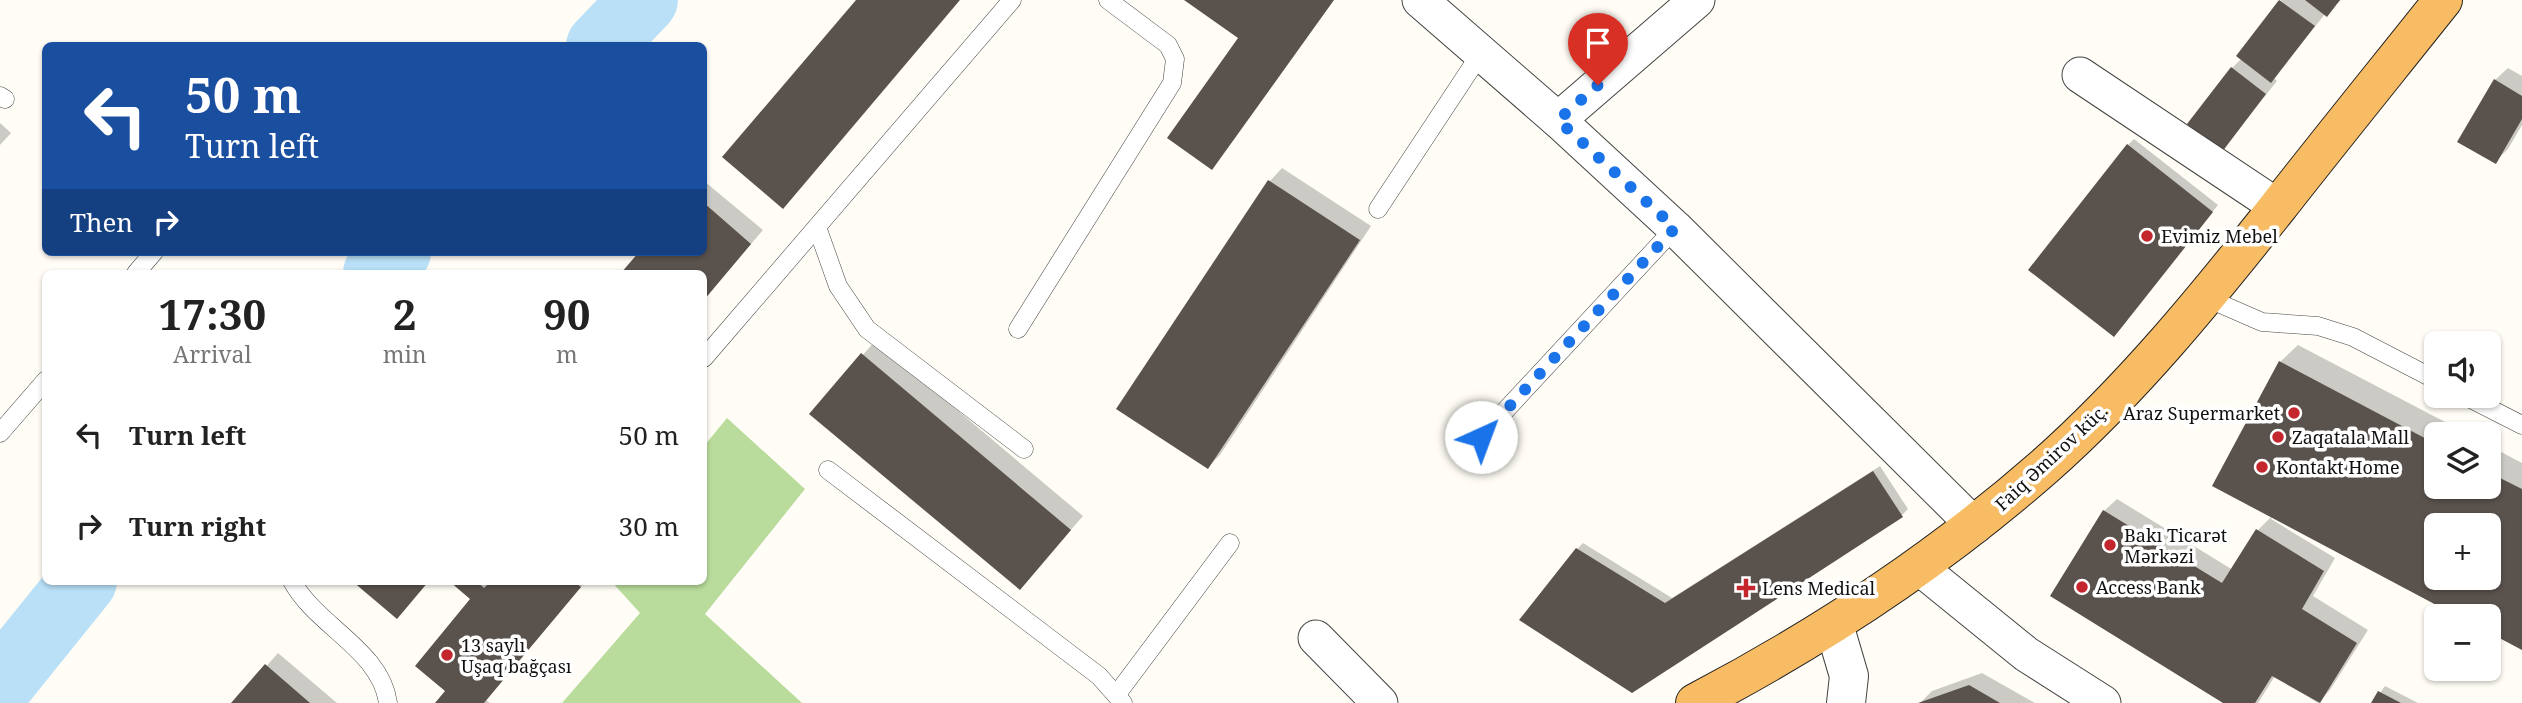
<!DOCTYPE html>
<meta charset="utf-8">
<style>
:root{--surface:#fff;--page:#f2f2f2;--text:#222;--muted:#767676}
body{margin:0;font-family:"Noto Serif",serif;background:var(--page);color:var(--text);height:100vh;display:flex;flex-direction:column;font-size:26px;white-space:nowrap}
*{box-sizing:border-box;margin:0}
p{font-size:23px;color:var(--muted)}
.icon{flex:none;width:38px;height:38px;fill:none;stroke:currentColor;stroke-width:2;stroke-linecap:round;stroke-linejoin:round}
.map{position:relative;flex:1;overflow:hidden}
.panel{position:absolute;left:42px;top:270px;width:665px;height:315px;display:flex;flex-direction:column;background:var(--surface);border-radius:10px;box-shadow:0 2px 5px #0004}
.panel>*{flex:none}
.top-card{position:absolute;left:42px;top:42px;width:665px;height:214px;border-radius:10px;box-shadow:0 2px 5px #0004;background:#1a4fa0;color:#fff;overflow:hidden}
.tools{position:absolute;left:2424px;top:331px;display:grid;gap:14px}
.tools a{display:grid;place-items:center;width:77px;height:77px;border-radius:10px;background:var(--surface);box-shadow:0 2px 5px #0004;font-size:35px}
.pin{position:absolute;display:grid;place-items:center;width:60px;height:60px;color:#fff;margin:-72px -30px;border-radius:50% 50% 50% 0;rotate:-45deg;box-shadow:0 0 7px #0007}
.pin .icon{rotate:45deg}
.me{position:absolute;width:77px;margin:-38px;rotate:43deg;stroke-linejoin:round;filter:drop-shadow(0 0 5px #0008)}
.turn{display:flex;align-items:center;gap:24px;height:147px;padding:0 28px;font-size:32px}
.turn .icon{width:91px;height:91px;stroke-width:2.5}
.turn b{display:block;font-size:49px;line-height:60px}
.then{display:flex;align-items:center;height:66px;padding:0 28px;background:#0003;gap:14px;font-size:26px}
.eta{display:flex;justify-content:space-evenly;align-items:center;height:119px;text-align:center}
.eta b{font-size:42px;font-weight:700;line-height:49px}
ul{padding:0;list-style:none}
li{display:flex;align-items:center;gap:21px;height:91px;padding:0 28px}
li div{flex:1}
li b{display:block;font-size:26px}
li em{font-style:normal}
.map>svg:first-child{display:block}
</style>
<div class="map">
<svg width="2522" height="703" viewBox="0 0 2522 703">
<rect width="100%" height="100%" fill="#fffdf5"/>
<!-- forest -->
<polygon fill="#b9dc9c" points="727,418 805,489 705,614 802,703 562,703 640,613 611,581 704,581 704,446"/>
<!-- shadow -->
<g fill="#0003" fill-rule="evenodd">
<polygon points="2281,0 2341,0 2325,14 2274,78 2277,81 2222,150 2232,68 2242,58 2238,55"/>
<polygon points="2508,68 2522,76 2522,125 2508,149 2495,162 2495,80"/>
<polygon points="0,123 11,133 0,145"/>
<polygon points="2134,139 2218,205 2120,329 2128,145"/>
<polygon points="1282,168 1371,226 1220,455 1208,467 1118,408 1270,181"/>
<polygon points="704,181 763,230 704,299 704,273 623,273 641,252 704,252"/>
<polygon points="875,341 1083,516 1020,588 812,413"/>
<path d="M2298 345 2468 434H2436V486H2488V445L2522 463V648L2488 616H2461L2273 516 2271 519 2335 558 2313 596 2368 630 2330 690 2318 703 2275 676 2258 703H2226L2104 511 2117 499 2233 570 2257 531 2272 516 2280 362ZM2436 525H2488V578H2436Z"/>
<polygon points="1880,466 1908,509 1902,515 1632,691 1577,549 1583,543 1672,598"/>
<polygon points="451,581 586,581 486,700 490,703 438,703 448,691 473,599"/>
<polygon points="278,653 337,703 234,703"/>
<polygon points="1982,673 2035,703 1920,703 1932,691"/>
<polygon points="2385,686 2418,703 2373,703"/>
</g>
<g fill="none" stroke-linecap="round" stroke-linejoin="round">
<!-- river -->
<g stroke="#b9e0f7" stroke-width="68">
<polyline points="600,46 644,0"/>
<polyline points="377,273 397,252"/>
<polyline points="0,684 83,581"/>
</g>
</g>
<!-- building -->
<g fill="#5a524d" fill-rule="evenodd">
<polygon points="856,0 960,0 783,209 722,157"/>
<polygon points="1184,0 1334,0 1212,170 1167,138 1238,38"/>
<polygon points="2279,0 2315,26 2271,83 2236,56"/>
<polygon points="2305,0 2340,0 2327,17"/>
<polygon points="2231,67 2266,94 2222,152 2187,124"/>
<polygon points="2494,79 2522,96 2522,119 2496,164 2457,142"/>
<polygon points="2127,144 2213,212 2114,337 2028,270"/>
<polygon points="1268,180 1360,240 1208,469 1116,409"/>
<polygon points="704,203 751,244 704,300 704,273 621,273 639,252 704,252"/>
<polygon points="861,353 1071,530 1020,590 809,414"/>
<path d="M2279 361 2436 444V486H2488V472L2522 489V650L2488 632V616H2457L2212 486ZM2436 525H2488V578H2436Z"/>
<polygon points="1873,471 1903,517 1632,693 1519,620 1576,548 1665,603"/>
<polygon points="2103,510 2222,583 2256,529 2324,571 2302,609 2357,643 2320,703 2272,676 2255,703 2223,703 2050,596"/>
<polygon points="352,581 429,581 397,619"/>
<polygon points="449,581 476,581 484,588 491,581 573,581 581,587 484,703 435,703 445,691 415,666 470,599"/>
<polygon points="265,664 310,703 231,703"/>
<polygon points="1969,685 2000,703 1918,703"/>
<polygon points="2378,691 2401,703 2371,703"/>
</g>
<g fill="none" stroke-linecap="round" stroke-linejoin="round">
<!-- service casing -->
<g stroke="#444" stroke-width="19">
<g id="service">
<polyline points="0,96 5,99"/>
<polyline points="1378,209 1481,53"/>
<polyline points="817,227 838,286 867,329 1024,449"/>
<polyline points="136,273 154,252"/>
<polyline points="2207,298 2262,322 2318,326 2353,337 2436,380"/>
<polyline points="1018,329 1172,83 1175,59 1168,45 1108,0"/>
<polyline points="704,358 1012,0"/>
<polyline points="2465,396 2522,425"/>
<polyline points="0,433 46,380"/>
<polyline points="1463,456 1675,228"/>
<polyline points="828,470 1099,676 1123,703"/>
<path d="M292 581C316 626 381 650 388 703"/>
<polyline points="1117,694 1230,543"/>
</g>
</g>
<!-- minor casing -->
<g stroke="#444" stroke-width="37">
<g id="minor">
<polyline points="1420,0 1558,120 1675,228 1975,526"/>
<polyline points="2080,75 2278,207"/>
<polyline points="1558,120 1697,0"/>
<polyline points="1920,568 2026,654 2103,703"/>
<polyline points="1316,638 1380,703"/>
</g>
</g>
<!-- tertiary casing -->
<g stroke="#444" stroke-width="40">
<polyline id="tertiary" points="1834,625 1849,676 1846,703"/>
</g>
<!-- trunk casing -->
<g stroke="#222" stroke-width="40">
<path id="trunk" d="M1695 703C1821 637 1938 560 2045 466 2132 389 2206 298 2278 207 2332 138 2388 69 2443 0"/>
</g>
<!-- service -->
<use href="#service" stroke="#fff" stroke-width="18"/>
<!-- minor -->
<use href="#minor" stroke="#fff" stroke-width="35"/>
<!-- tertiary -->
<use href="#tertiary" stroke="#fff" stroke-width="38"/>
<!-- trunk -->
<use href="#trunk" stroke="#f7bc64" stroke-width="38"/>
</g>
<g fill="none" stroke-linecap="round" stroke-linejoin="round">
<!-- route -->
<polyline stroke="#1a73e8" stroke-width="12" stroke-dasharray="0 21.6" points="1481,437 1675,228 1558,120 1598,85"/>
</g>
<!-- markers -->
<g fill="#c4262e" stroke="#fff" stroke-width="2.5">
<circle cx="2147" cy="236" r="7"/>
<circle cx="2294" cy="413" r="7"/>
<circle cx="2278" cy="437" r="7"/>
<circle cx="2262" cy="467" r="7"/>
<circle cx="2110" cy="545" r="7"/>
<circle cx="2082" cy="587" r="7"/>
<path d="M1742.5 577.5h7v7h7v7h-7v7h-7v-7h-7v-7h7z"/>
<circle cx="447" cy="655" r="7"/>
</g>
<g text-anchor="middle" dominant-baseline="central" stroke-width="7" stroke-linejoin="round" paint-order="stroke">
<!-- poi labels -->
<g font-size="18" fill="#111" stroke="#fff" text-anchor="start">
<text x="2161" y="236">Evimiz Mebel</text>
<text x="2280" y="413" text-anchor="end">Araz Supermarket</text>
<text x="2292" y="437">Zaqatala Mall</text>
<text x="2276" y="467">Kontakt Home</text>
<text x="2124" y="535">Bakı Ticarət<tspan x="2124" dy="21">Mərkəzi</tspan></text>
<text x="2096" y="587">Access Bank</text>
<text x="1762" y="588">Lens Medical</text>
<text x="461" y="645">13 saylı<tspan x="461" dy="21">Uşaq bağçası</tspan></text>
</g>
<!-- street labels -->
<g font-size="18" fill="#111" stroke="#fff">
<text transform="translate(2051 457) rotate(-43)">Faiq Əmirov küç.</text>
</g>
</g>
</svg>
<div class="tools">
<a><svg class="icon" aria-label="sound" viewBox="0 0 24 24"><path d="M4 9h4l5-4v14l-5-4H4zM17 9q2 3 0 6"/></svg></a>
<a><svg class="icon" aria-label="layers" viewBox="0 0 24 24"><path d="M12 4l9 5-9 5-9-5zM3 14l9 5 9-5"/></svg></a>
<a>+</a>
<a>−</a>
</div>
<div class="pin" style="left:1598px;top:85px;background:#d93025"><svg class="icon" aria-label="arrive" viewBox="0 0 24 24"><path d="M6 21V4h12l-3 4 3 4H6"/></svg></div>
<svg class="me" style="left:1481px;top:437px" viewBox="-20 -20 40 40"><circle r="19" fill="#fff"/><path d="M0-13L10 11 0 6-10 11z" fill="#1a73e8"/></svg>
<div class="top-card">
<div class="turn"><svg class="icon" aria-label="left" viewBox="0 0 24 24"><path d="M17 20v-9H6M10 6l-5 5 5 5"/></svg><div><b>50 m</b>Turn left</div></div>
<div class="then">Then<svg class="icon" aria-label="right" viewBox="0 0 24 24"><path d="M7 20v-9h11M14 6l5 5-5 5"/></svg></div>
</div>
<section class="panel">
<div class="eta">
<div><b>17:30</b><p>Arrival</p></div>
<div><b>2</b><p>min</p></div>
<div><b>90</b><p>m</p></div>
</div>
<ul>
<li><svg class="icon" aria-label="left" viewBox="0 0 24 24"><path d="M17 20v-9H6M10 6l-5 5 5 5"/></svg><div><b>Turn left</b></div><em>50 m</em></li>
<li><svg class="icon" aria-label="right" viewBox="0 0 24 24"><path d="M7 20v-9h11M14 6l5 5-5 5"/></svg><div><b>Turn right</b></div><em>30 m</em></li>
</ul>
</section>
</div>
